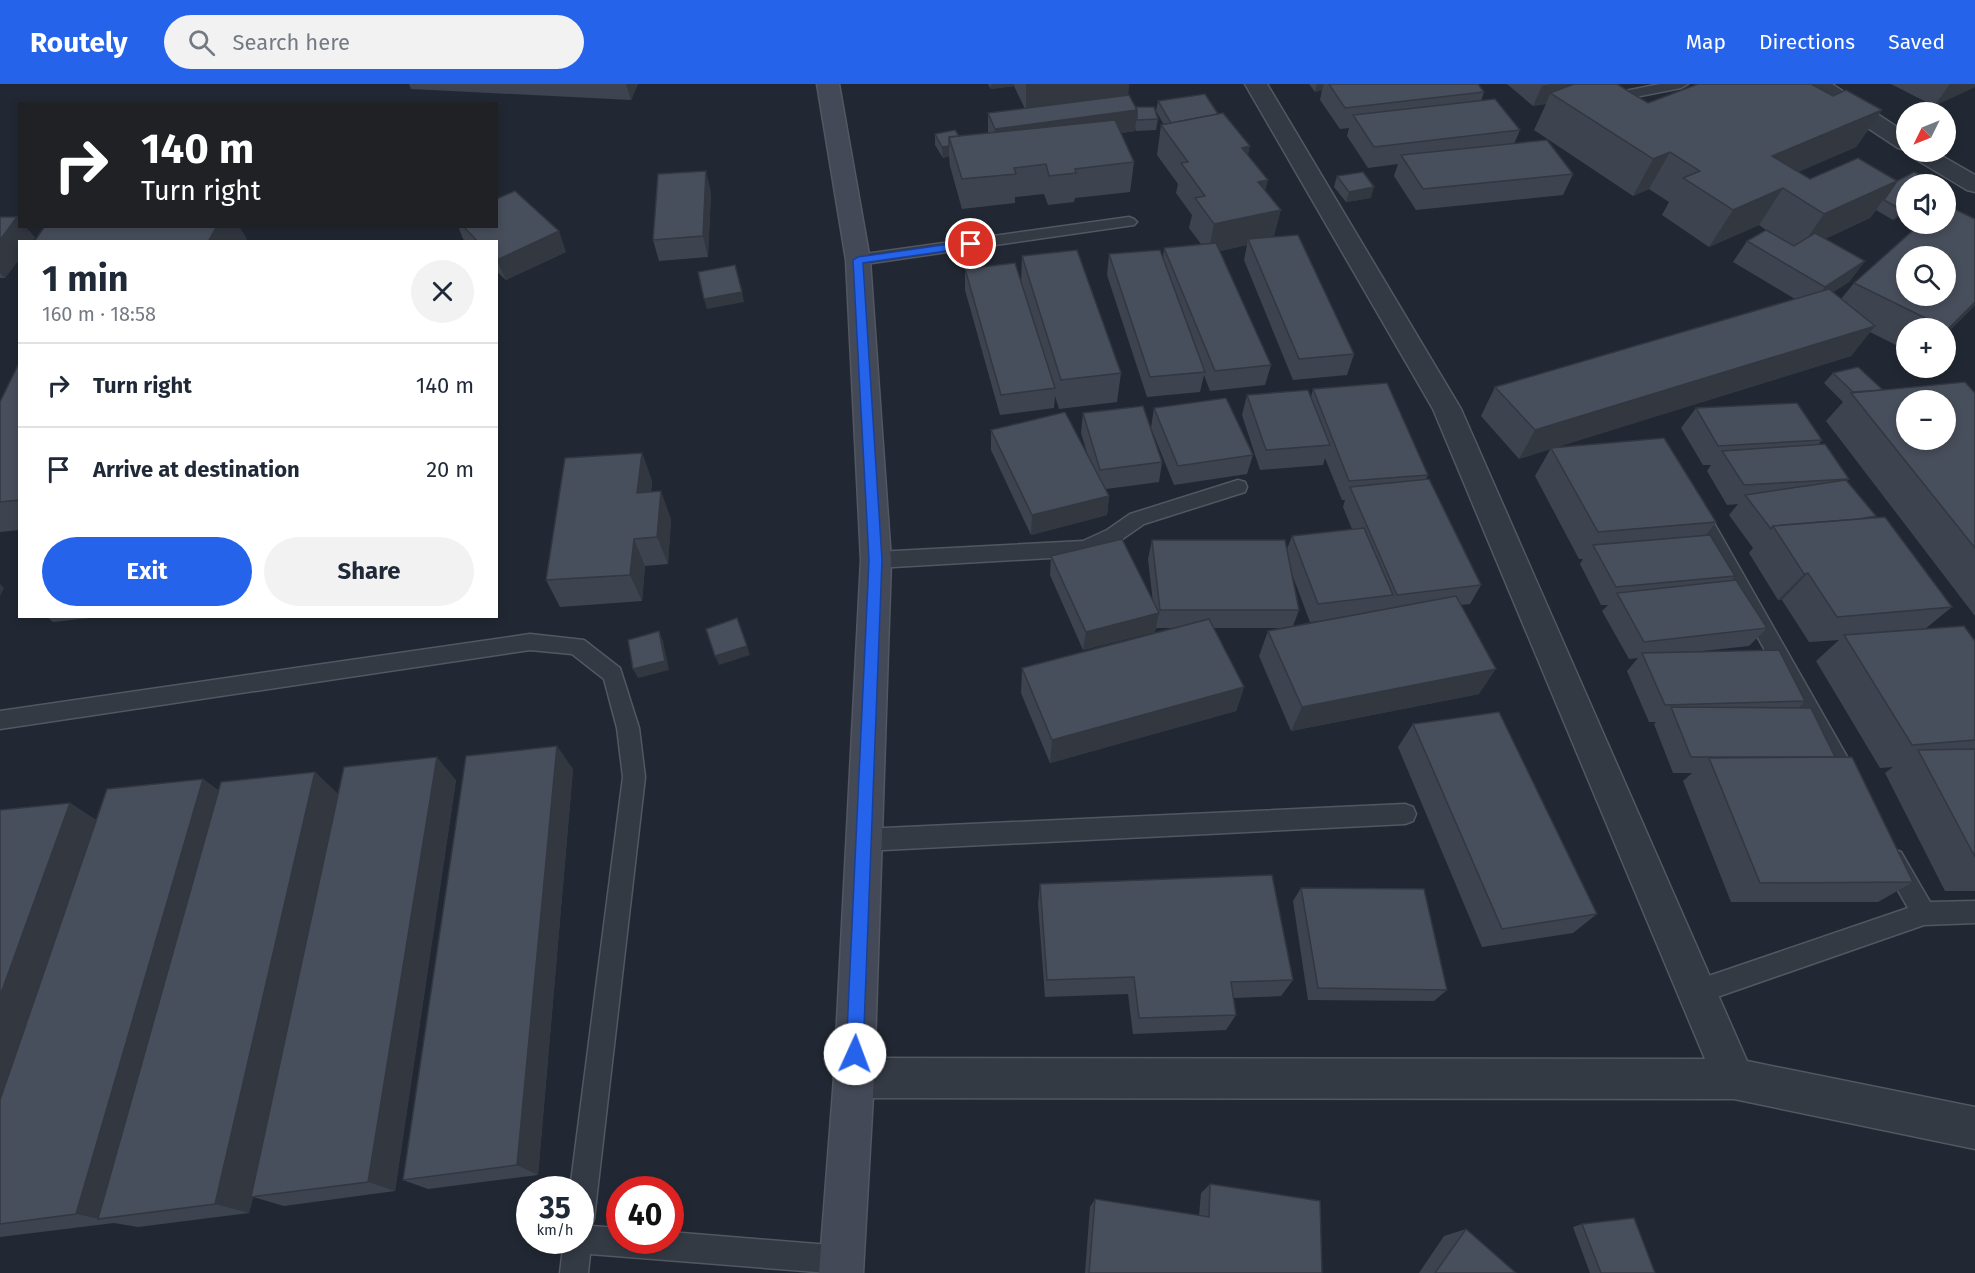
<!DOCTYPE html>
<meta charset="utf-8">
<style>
:root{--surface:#fff;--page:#f2f2f3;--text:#1f2937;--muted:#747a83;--line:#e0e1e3;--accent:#2563eb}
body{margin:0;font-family:"Fira Sans",sans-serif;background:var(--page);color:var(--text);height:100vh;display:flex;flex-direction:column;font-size:22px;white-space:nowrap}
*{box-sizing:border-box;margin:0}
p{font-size:20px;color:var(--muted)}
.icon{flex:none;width:33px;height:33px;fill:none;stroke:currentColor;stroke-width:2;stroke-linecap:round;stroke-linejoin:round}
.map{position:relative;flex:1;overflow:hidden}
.sheet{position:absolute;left:18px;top:156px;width:480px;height:378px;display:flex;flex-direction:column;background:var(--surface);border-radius:0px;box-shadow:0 3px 9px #0003}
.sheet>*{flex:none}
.hud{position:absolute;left:18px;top:18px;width:480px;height:126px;border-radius:0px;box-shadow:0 3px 9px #0003;background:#202124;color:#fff;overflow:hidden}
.needle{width:39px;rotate:227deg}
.tools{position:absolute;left:1896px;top:18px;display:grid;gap:12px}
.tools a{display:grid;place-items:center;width:60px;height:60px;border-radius:50%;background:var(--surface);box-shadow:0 3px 9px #0003;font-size:30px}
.speed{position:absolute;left:516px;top:1092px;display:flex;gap:12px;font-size:30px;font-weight:700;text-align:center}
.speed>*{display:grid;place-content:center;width:78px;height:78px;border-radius:50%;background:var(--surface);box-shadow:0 3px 9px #0003;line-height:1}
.speed small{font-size:15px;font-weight:400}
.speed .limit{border:9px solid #d22;background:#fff;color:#111}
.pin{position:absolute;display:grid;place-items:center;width:51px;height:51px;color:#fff;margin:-26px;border:3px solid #fff;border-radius:50%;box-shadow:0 2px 6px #0007}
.me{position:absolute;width:66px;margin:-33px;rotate:2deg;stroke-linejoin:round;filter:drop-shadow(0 0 4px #0008)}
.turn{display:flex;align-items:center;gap:21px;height:126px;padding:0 24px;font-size:27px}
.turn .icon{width:78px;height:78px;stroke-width:2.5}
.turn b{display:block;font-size:42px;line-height:51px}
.round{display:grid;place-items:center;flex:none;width:63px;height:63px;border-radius:32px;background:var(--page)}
.head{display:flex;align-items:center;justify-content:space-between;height:102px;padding:0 24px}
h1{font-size:36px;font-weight:700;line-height:45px}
.button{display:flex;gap:12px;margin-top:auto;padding:12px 24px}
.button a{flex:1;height:69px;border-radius:36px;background:var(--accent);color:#fff;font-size:24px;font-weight:700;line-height:69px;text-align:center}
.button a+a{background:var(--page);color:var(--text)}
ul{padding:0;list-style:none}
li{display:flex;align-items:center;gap:18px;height:84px;padding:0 24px;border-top:2px solid var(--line)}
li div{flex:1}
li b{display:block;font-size:22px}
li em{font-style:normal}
header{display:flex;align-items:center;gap:36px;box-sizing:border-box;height:84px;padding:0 30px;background:var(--accent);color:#fff}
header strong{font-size:28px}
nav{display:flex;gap:33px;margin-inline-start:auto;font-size:21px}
.search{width:420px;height:54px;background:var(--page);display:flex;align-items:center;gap:15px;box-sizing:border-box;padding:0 21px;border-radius:33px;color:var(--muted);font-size:22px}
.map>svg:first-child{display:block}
</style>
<header>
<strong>Routely</strong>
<div class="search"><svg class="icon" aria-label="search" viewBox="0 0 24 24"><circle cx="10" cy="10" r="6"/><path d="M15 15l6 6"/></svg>Search here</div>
<nav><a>Map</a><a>Directions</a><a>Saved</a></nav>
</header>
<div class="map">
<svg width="1975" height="1189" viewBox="0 0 1975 1189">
<rect width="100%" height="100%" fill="#222833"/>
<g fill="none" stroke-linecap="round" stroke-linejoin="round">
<!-- lane casing -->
<g stroke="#525761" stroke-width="3">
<g id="lane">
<polygon points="1660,0 1688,0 1681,4 1605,19 1598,15 1605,11"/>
<polygon points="1129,133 1134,135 1137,138 1134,141 858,181 850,176 858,171"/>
<polygon points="1238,396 1245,398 1247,403 1245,408 1144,440 1121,456 1085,472 876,484 869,481 866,476 869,471 876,468 1083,457 1107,446 1130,430"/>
<polygon points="1695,416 1702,418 1858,692 1861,699 1858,706 1850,709 1842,706 1686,423 1688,418"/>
<polygon points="530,550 584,556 620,584 639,644 645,693 594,1135 591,1142 620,1144 620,1156 670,1156 670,1148 842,1162 852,1166 856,1176 852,1186 845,1189 829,1189 590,1170 588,1189 560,1189 564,1156 580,1156 580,1106 570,1106 623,693 617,644 604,595 572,570 530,566 0,645 0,627"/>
<polygon points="1405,720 1413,723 1416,730 1413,737 1405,740 863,767 855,763 852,756 855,749 863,745"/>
<polygon points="1893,765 1901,768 1930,818 1975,817 1975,839 1924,841 1697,920 1688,917 1685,908 1688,899 1908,824 1881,776 1885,768"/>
</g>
</g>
<!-- street casing -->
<g stroke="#525761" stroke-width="3">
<g id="street">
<polygon points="1245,0 1267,0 1461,325 1747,977 1975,1023 1975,1065 1734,1015 854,1014 840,1008 834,994 840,980 854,974 1705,975 1433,325"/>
<polygon points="1806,0 1832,0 1906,49 1906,66 1898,64 1809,5"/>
<polygon points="1909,68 1935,68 1975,91 1975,108 1967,106 1912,73"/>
</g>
</g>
<!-- secondary casing -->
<g stroke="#525761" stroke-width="3">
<polygon id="secondary" points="817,0 839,0 870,176 891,476 874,994 863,1189 819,1189 834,994 861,476 846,176"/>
</g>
<!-- lane -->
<use href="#lane" fill="#343a44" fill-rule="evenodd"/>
<!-- street -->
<use href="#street" fill="#343a44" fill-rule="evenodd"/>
<!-- secondary -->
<use href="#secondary" fill="#434956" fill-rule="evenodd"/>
</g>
<!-- wall -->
<g fill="#3e444f" fill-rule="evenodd">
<polygon points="409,0 638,0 631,16 411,5"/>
<polygon points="988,0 1129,0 1128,11 1136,23 1158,35 1156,46 1136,47 1135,44 1135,47 1121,49 1134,78 1130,108 1075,114 1074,118 1048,121 1044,110 1015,113 1015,119 962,125 950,82 949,72 943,74 935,61 935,50 959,52 988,49 988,29 1025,25 1014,2 991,5"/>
<polygon points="1309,0 1478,0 1484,8 1481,17 1520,46 1514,60 1573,90 1563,111 1416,126 1394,92 1398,80 1368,84 1347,52 1349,44 1340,45 1320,16 1322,6 1315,8"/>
<polygon points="1507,0 1617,0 1648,19 1833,12 1882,26 1856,63 1798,88 1810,95 1858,74 1906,129 1893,136 1876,126 1870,134 1825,155 1865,177 1849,198 1833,208 1841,215 1854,199 1975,135 1975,221 1946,250 1946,244 1906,244 1906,266 1870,248 1851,272 1553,364 1716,438 1705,452 1735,492 1732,496 1767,544 1749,562 1694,568 1805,617 1798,624 1834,673 1913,798 1878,818 1731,818 1683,697 1692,689 1673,689 1654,640 1656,638 1649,638 1627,587 1638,574 1629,575 1602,527 1608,521 1601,521 1580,480 1583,475 1579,475 1535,392 1551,364 1519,375 1481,332 1495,303 1795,215 1733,178 1747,157 1766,146 1759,141 1709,163 1662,131 1669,118 1649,105 1633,112 1534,46 1546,20 1533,22"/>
<polygon points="1891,0 1975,0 1975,3 1934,22"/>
<polygon points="1158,17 1218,30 1248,71 1265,107 1274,153 1354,270 1347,291 1293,296 1244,176 1247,161 1220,167 1271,281 1265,301 1210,307 1204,291 1200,308 1147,313 1107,191 1109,170 1163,174 1164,164 1201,160 1189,144 1192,131 1176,109 1178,100 1157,71 1161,41 1164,41 1156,27"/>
<polygon points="1337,92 1371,114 1346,118 1334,103"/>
<polygon points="711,108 708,173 659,177 653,156"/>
<polygon points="0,133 20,136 35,154 20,158 20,174 5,194 0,194"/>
<polygon points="458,142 496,142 566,168 506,196 496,187 496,158 466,158 463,155"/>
<polygon points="1022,172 1121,289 1117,318 1059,325 1055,312 1054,324 1000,331 965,206 965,185 1021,200"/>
<polygon points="20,277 20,446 0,448 0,318"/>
<polygon points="1833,289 1883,306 1975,309 1975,532 1826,337 1843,318 1824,299"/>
<path d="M1313 305 1428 391 1426 395 1481 501 1470 520 1460 521 1479 610 1291 647 1259 572 1268 547 1283 544H1214L1244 603 1236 627 1050 679 1021 609 1022 584 1173 544H1156V542L1155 548 1083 566 1050 491 1051 472 1153 518 1148 475 1152 456 1287 465 1292 452 1352 445 1343 423 1345 416H1342L1325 374 1323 381 1260 386 1242 331 1247 311 1311 313ZM1292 490 1310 538 1321 537 1293 542 1299 526Z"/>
<polygon points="1154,324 1253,371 1247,390 1174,401 1151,344"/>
<polygon points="1696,324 1822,356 1818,361 1849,395 1847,397 1876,432 1875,433 1952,523 1925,545 1975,557 1975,807 1945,807 1885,689 1893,683 1880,684 1816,577 1839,556 1809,558 1782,516 1778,516 1749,469 1753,464 1729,431 1738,420 1727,421 1707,387 1711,381 1703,381 1681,344"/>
<polygon points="1083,329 1162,378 1159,398 1106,405 1109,412 1107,431 1031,451 991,366 991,346 1087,369 1081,349"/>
<polygon points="642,369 652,397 651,408 671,435 668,480 645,482 642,517 560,523 546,496"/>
<polygon points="46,532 108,532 53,538"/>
<polygon points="1413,640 1597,830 1573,849 1482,863 1398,663"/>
<polygon points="573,685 538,1091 428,1105 403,1096"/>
<polygon points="315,688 338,710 456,696 395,1107 284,1122 253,1113 249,1129 138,1143 114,1139 0,1153 0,726 70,719 96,736 203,695 219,707"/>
<polygon points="1040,800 1293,896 1281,912 1233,914 1236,931 1226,946 1133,950 1128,910 1045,913 1038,820"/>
<polygon points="1301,804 1447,906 1434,917 1308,916 1293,817"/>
<polygon points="1210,1100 1322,1189 1085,1189 1090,1123 1095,1115 1199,1132 1201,1109"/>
<polygon points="1582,1140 1655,1189 1590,1189 1573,1143"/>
<polygon points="1466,1145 1516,1189 1419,1189 1444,1152"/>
</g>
<!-- shaded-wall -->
<g fill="#323740">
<polygon points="626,0 638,0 631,16"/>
<polygon points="991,0 1014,0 1014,2 991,5"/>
<polygon points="1026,0 1129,0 1128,12 1026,26"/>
<polygon points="1317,0 1324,0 1322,6 1315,8"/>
<polygon points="1550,0 1586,0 1550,9 1546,20 1533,22 1542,2"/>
<polygon points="1950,0 1975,0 1975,3 1934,22"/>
<polygon points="1137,26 1135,47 995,66 995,45"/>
<polygon points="1882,26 1856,63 1749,109 1772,72"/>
<polygon points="949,62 949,72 943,74 942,63"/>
<polygon points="1250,62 1244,92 1242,64"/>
<polygon points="1670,68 1649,105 1633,112 1653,75"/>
<polygon points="706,87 711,108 708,173 703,152"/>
<polygon points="1268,96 1261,125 1258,98"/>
<polygon points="1897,97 1870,134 1798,167 1824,130"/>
<polygon points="1374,103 1371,114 1346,118 1349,108"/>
<polygon points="1783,104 1759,141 1709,163 1733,126"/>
<polygon points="1906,123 1906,129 1893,136 1902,126"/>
<polygon points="1281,126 1273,156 1248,155 1247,161 1208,170 1214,140"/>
<polygon points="17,133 20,136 20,142 25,142 35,154 32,158 20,158 20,174 5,194 0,189 0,156"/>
<polygon points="217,142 239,142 247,155 245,158 208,158"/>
<polygon points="559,147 566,168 506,196 497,176"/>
<polygon points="1865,177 1849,198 1809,223 1825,203"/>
<polygon points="742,208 744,218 707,225 704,215"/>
<polygon points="1975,218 1975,221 1946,250 1946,247"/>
<polygon points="1875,242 1851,272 1519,375 1535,346"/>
<polygon points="642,369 652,397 648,437 637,409"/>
<polygon points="661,407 671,435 668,480 657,453"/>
<polygon points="1109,412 1107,431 1031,451 1032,431"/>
<polygon points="634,455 645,482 642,517 630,491"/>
<polygon points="1808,489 1782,516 1778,516 1804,490"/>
<polygon points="0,500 4,504 0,512"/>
<polygon points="1159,529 1155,548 1083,566 1086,548"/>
<polygon points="659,547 663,557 669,586 638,594 633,585"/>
<polygon points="747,562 750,571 719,581 715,572"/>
<polygon points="1496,585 1479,610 1291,647 1302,623"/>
<polygon points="1244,603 1236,627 1050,679 1052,656"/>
<polygon points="557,662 573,685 538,1091 517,1081"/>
<polygon points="437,673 456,696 395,1107 368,1098"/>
<polygon points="315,688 339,711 249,1129 215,1120"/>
<polygon points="203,695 231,717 100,1135 76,1130"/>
<polygon points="70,719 103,741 0,1045 0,912"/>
</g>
<!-- building -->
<g fill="#484f5c" stroke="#323740" stroke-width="1.5" fill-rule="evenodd">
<polygon points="1329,0 1478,0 1484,8 1345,24"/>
<polygon points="1574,0 1617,0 1648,19 1698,0 1811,0 1833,12 1846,6 1882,26 1772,72 1810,95 1858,74 1897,97 1824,130 1783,104 1733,126 1683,94 1700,87 1670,68 1653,75 1550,9"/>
<polygon points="1205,10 1218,30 1171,39 1158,17"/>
<polygon points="1129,11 1137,26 995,45 988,29"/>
<polygon points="1495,15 1520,46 1374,63 1353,31"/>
<polygon points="1136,23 1154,23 1158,35 1137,36 1137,26"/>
<polygon points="1223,29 1250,62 1242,64 1268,96 1258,98 1281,126 1214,140 1195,114 1205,112 1181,79 1188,78 1161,41"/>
<polygon points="1115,36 1134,78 1075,85 1076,89 1049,92 1046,80 1014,84 1016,90 962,95 949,53"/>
<polygon points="955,46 959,52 949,53 949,62 942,63 935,50"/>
<polygon points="1547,56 1573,90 1423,105 1401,71"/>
<polygon points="706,87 703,152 653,156 658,90"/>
<polygon points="1363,88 1374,103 1349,108 1337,92"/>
<polygon points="1914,88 1937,100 1906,100 1906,123 1902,126 1884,116 1897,97"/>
<polygon points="515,107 559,147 497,176 496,158 478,158 463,142 496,142 496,115"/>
<path d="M1946 121 1975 135V218L1948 245 1854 199 1920 140H1946ZM1906 172H1946V212H1906Z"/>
<polygon points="0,133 17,133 0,156"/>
<polygon points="45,142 217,142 208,158 34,158"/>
<polygon points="1766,146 1794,162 1815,149 1865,177 1825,203 1747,157"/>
<polygon points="1298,151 1354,270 1299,275 1248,155"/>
<polygon points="1216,159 1271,281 1215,287 1164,164"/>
<polygon points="1077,166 1121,289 1061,296 1022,172"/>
<polygon points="1160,166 1205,288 1150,293 1109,170"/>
<polygon points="1015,179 1055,304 1001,311 965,185"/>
<polygon points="735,181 742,208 704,215 698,188"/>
<polygon points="1829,205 1875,242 1535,346 1495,303"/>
<polygon points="20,277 20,416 0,418 0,318"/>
<polygon points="1858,283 1883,306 1853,308 1833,289"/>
<path d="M1965 298 1975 309V464L1851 309ZM1906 316H1946V356H1906Z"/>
<polygon points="1387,299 1428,391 1349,397 1313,305"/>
<polygon points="1308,306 1330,361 1266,366 1247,311"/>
<polygon points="1226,314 1253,371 1178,382 1154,324"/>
<polygon points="1797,319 1822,356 1718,362 1696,324"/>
<polygon points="1143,322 1162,378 1100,386 1083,329"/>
<polygon points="1065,328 1109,412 1032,431 991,346"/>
<polygon points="1664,354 1716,438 1598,448 1551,364"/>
<polygon points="1825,360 1849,395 1744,401 1722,367"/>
<polygon points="642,369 637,409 661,407 657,453 634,455 630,491 546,496 565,374"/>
<polygon points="1429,395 1481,501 1397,511 1350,403"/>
<polygon points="1846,396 1876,432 1859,435 1773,442 1771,445 1745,411"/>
<polygon points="1885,433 1952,523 1837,533 1808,489 1804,490 1773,442"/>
<polygon points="1364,444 1393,511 1318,520 1292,452"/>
<polygon points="1710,451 1735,492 1616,503 1593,461"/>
<polygon points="1122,455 1159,529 1086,548 1051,472"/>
<polygon points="1152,456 1285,456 1299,526 1160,526"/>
<polygon points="1736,496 1767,544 1644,558 1617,509"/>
<polygon points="1456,512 1496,585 1302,623 1268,547"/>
<polygon points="737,534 747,562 715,572 706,545"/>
<polygon points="1209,535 1244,603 1052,656 1022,584"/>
<polygon points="1964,542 1975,557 1975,656 1912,661 1844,551"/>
<polygon points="659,547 665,577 633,585 628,556"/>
<polygon points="1779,566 1805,617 1665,621 1642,569"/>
<polygon points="1671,623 1811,624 1835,673 1691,673"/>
<polygon points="1499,628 1597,830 1502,845 1413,640"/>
<polygon points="557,662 517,1081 403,1096 466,672"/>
<polygon points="1975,665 1975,773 1918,666"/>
<polygon points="437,673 368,1098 251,1113 344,683"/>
<polygon points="1852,673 1913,798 1760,799 1709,674"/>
<polygon points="315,688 215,1120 98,1135 221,698"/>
<polygon points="203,695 76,1130 0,1140 0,1016 107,705"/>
<polygon points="70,719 0,912 0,726"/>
<polygon points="1272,791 1293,896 1231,898 1236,931 1139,934 1134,893 1047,896 1040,800"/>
<polygon points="1301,804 1424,805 1447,906 1318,904"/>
<polygon points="1210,1100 1320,1117 1322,1189 1089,1189 1095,1115 1209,1133"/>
<polygon points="1634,1134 1655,1189 1601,1189 1582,1140"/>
<polygon points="1466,1145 1516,1189 1435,1189"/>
</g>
<!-- route -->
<polygon fill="#2563eb" stroke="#184099" stroke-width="1.5" points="971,157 976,160 974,163 863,179 882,476 863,970 861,976 855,979 849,976 846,970 869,476 853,176 858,173"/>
</svg>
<div class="tools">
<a><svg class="needle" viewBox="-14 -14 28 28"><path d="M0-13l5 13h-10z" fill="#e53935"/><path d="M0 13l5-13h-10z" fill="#747a83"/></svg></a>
<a><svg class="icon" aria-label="sound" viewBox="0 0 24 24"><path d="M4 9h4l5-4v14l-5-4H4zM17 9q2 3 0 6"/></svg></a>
<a><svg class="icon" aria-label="search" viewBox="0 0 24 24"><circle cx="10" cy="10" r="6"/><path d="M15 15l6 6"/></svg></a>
<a>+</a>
<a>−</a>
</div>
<div class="speed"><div>35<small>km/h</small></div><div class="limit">40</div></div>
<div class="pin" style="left:971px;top:160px;background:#d93025"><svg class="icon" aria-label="arrive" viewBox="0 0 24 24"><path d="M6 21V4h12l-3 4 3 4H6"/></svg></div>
<svg class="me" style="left:855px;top:970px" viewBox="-20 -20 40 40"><circle r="19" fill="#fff"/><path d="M0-13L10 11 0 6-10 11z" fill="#2563eb"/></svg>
<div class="hud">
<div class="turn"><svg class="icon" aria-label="right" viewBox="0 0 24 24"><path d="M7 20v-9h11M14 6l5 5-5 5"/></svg><div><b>140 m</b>Turn right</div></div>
</div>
<section class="sheet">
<div class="head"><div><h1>1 min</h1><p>160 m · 18:58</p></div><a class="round"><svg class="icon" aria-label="close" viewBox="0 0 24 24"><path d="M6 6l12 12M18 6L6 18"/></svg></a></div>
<ul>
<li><svg class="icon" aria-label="right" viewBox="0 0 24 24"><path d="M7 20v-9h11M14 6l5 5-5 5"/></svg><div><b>Turn right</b></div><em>140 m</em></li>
<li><svg class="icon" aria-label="arrive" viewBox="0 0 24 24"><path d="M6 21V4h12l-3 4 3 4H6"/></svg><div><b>Arrive at destination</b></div><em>20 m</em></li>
</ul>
<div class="button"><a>Exit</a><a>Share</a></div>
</section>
</div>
